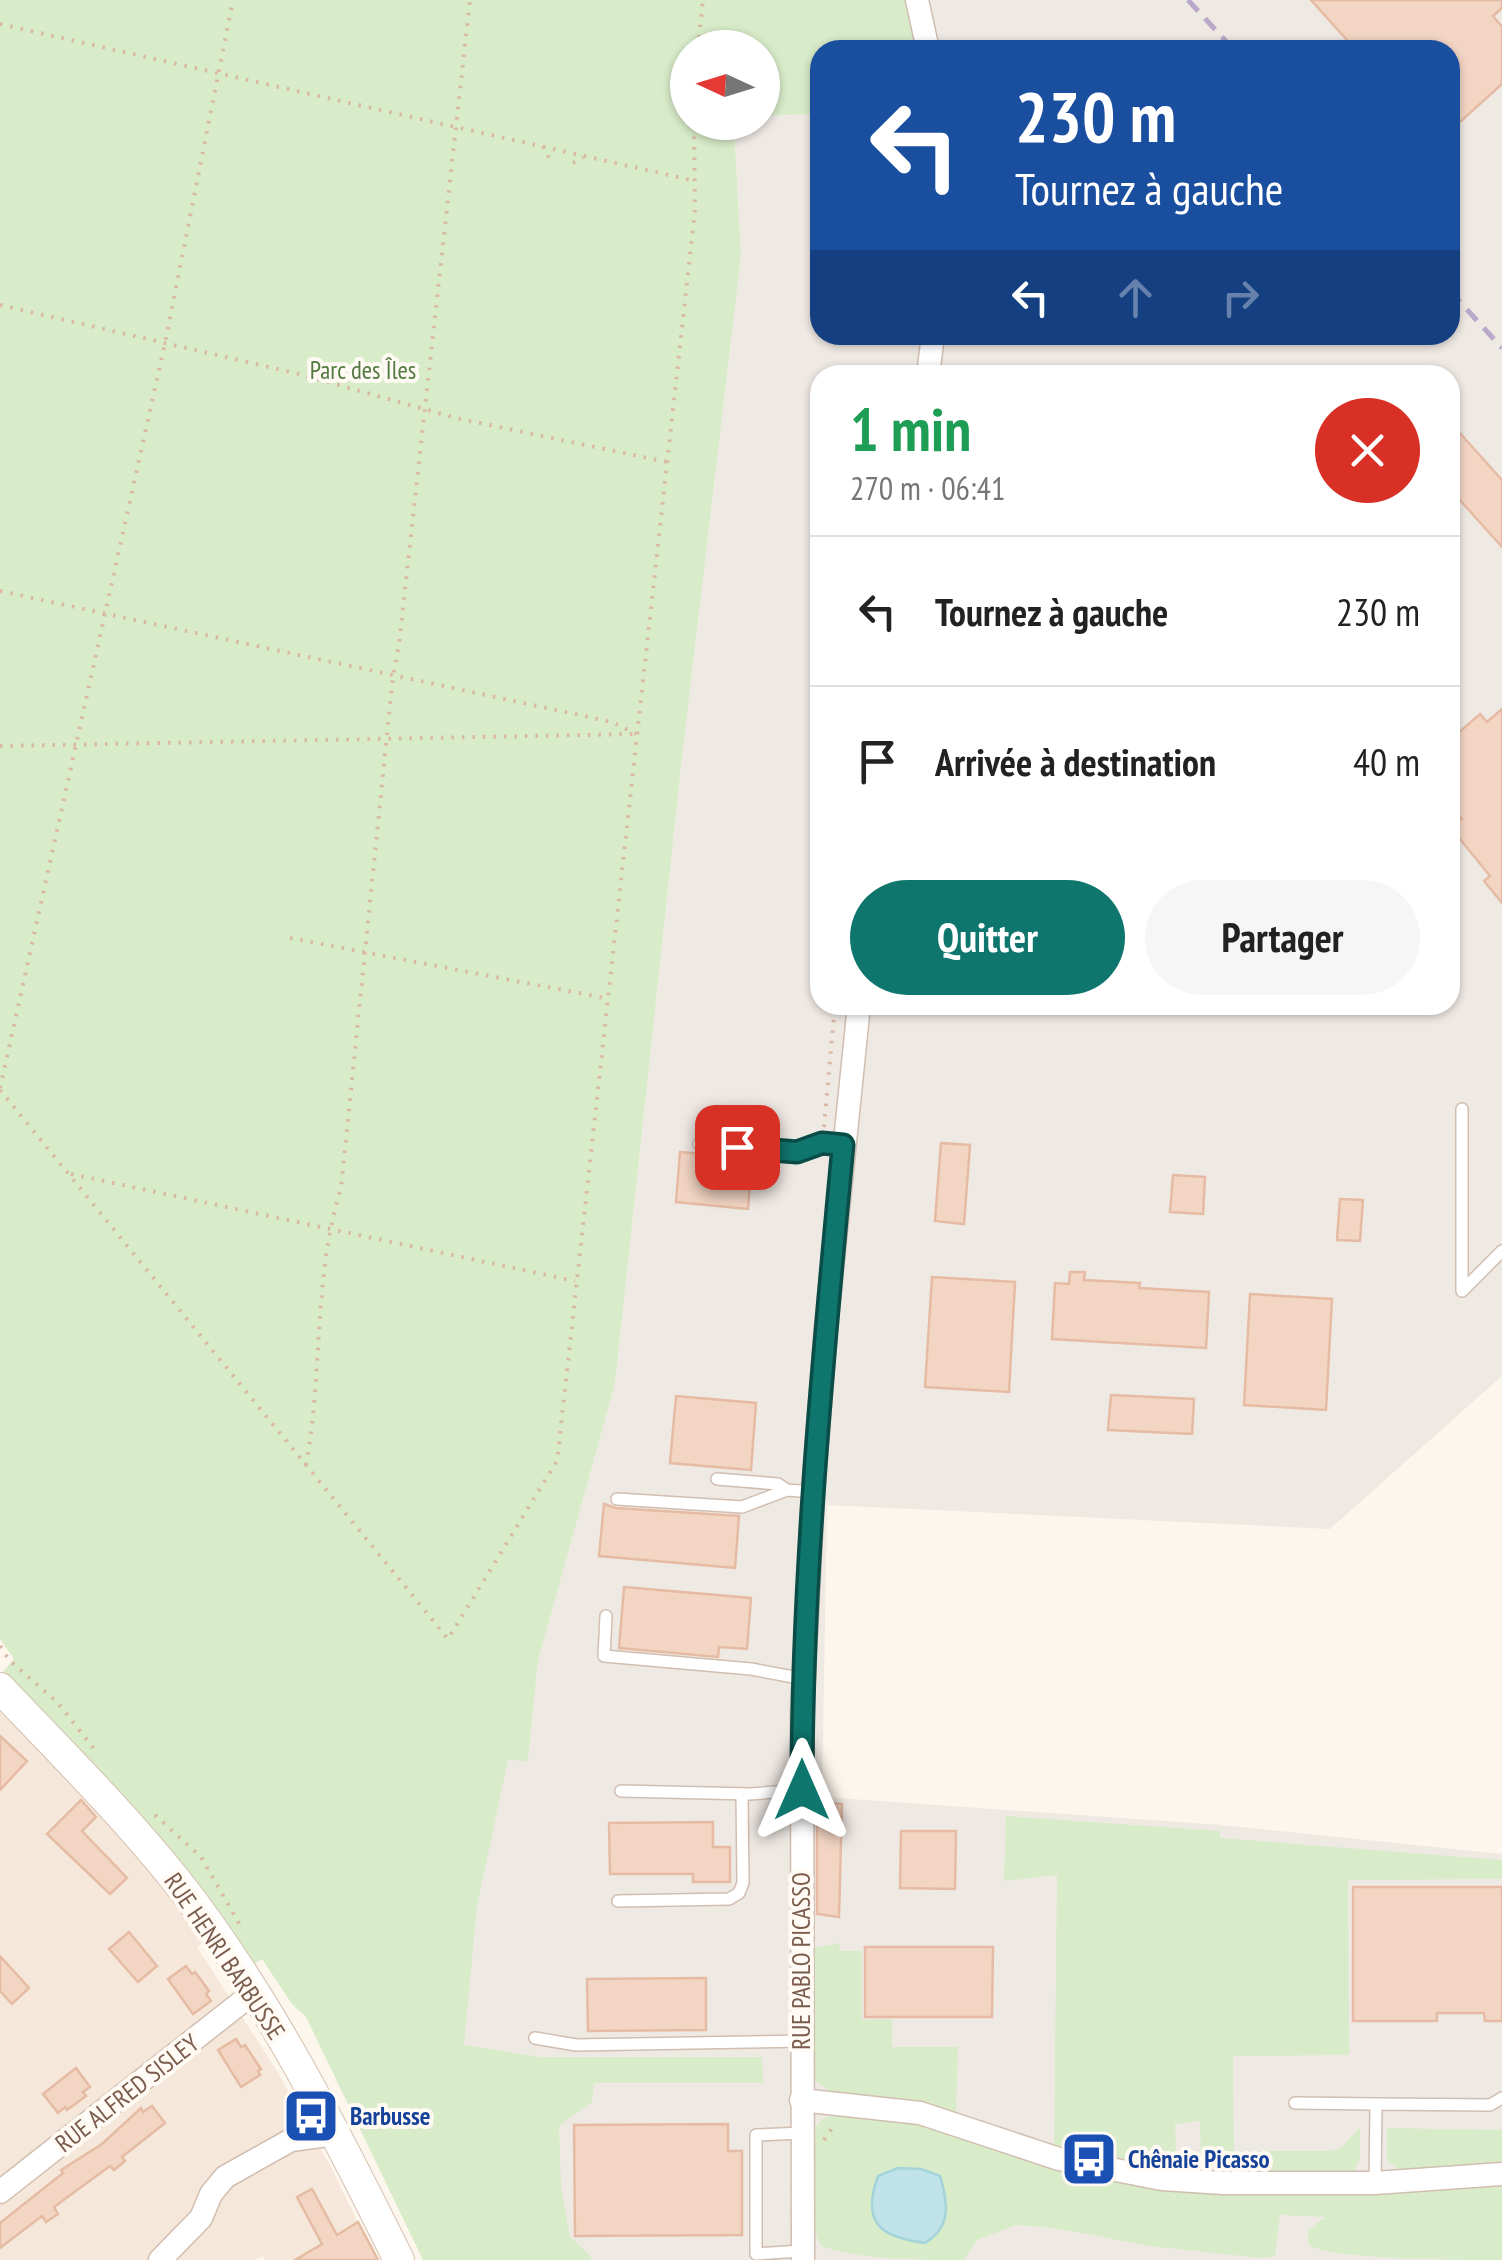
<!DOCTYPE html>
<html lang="fr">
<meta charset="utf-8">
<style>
:root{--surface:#fff;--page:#f6f6f6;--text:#222;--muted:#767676;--line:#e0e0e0;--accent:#0f766e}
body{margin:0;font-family:"PT Sans Narrow",sans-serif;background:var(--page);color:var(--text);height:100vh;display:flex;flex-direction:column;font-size:38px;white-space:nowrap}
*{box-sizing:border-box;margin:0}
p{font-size:32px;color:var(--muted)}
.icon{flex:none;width:55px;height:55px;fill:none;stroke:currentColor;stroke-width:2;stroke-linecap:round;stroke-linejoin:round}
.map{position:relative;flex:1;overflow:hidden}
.side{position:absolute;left:810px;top:365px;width:650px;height:650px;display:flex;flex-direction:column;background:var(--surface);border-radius:30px;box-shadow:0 2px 8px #0004}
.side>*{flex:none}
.guide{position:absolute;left:810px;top:40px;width:650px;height:305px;border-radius:30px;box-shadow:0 2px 8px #0004;background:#1a4fa0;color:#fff;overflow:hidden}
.needle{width:65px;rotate:274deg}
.buttons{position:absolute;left:670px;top:30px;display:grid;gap:20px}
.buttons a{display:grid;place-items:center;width:110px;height:110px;border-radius:50%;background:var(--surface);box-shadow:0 2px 8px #0004;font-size:50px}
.pin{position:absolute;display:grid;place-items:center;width:85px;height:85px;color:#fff;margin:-42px;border-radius:20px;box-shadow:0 5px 15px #0006}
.me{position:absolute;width:110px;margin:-55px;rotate:0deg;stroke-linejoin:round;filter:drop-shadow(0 0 8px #0008)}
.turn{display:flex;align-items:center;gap:35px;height:210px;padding:0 40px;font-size:45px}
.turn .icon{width:130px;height:130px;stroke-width:2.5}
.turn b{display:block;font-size:70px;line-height:85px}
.lanes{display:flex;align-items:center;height:95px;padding:0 40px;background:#0003;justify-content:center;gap:50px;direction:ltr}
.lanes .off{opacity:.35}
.round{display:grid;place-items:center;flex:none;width:105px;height:105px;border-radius:52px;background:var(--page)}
.overview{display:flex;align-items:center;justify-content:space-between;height:170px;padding:0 40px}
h1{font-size:60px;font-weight:700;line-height:75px;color:#1e9e55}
.cta{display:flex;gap:20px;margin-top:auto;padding:20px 40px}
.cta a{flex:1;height:115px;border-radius:60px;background:var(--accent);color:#fff;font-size:40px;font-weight:700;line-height:115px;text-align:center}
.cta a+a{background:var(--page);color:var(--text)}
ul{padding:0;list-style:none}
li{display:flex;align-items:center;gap:30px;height:150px;padding:0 40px;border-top:2px solid var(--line)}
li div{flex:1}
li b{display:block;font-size:38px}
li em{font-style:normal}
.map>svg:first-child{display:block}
</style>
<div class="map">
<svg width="1502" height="2260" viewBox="0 0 1502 2260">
<rect width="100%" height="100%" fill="#fdf6ec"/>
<!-- residential -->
<polygon fill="#f5e8da" points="0,1688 215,1935 197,1947 277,2071 332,2169 376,2260 265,2260 263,2256 256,2260 0,2260"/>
<!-- industrial -->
<path fill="#efe9e4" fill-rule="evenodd" d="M929 0H1502V1376L1330 1529 827 1505 822 1797 1222 1825 1502 1854V2260H554L529 2082 762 2083V2058L542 2057 464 2045 465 1755 528 1760 538 1661 615 1384 683 749 741 256 734 123 762 122 763 116 820 114V335H1450V50H940ZM820 375H1450V1005H820Z"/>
<!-- green -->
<g fill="#d8ecc9">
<polygon points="0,0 908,0 918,50 820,50 820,114 763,116 762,48 688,48 688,122 734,123 741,256 683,749 615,1384 538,1661 528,1761 508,1760 477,1906 464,2045 542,2057 762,2057 763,2083 594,2083 592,2102 559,2126 561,2185 570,2237 591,2256 591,2260 423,2260 306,2017 292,2004 262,1959 246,1969 0,1675 14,1659 0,1639"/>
<polygon points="1006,1816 1220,1831 1220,1838 1502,1860 1502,1879 1348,1880 1349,2055 1233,2056 1234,2151 1328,2151 1341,2148 1360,2127 1360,2159 1353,2172 1216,2174 1206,2169 1201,2156 1200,2121 1175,2124 1176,2151 1171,2162 1156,2169 1054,2150 1057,1875 1004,1881"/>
<polygon points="839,1943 840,1951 862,1951 862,2020 892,2019 892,2047 958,2047 956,2113 918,2100 829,2091 815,2080 810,2065 810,1964 815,1948"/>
<path d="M836 2112 908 2120 1048 2166 1502 2183V2260C1463 2260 1333 2260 1309 2245L1308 2230 1326 2217 1280 2215 1275 2256 1260 2258 1150 2246 1054 2228 1016 2225 977 2240 964 2260C926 2260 851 2260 820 2245L813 2227V2130L823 2119Z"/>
<polygon points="1387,2128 1502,2130 1502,2161 1400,2170 1387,2161"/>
</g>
<!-- water -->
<path fill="#bfe3e8" stroke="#a5d3da" stroke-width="2.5" d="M898 2168 921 2169 940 2176C948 2203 952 2226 925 2243 880 2237 861 2223 878 2176Z"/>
<!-- building -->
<g fill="#f3d5c3" stroke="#e6bba3" stroke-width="2.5">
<polygon points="1311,0 1502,0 1502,8 1493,16 1502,27 1502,84 1450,131 1450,50 1356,50"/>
<polygon points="1450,422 1502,480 1502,547 1450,489"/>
<polygon points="1502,709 1502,903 1484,881 1490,876 1451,828 1462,819 1450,807 1450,740 1480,714 1487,722"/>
<polygon points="941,1143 970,1145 964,1224 935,1221"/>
<polygon points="680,1152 752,1158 748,1209 676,1202"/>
<polygon points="1173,1175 1205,1177 1203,1214 1170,1212"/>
<polygon points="1340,1199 1363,1200 1360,1241 1337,1240"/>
<polygon points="1070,1272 1085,1272 1084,1280 1140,1283 1139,1288 1209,1292 1206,1348 1052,1339 1055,1283 1069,1284"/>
<polygon points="932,1277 1015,1282 1009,1392 925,1387"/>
<polygon points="1250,1294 1332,1299 1326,1410 1244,1405"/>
<polygon points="1111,1395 1194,1399 1192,1434 1108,1430"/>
<polygon points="676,1396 756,1403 751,1470 670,1463"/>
<polygon points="604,1504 616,1508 739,1516 735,1568 599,1556"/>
<polygon points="624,1587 751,1598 747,1649 719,1647 718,1657 619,1648"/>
<polygon points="0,1736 27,1761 0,1790"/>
<polygon points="81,1800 96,1817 82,1831 127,1878 110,1894 47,1834"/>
<polygon points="817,1802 842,1804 839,1917 817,1914"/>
<polygon points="713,1822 713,1847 730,1847 730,1882 693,1882 693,1874 610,1874 609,1823"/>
<polygon points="901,1831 956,1831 955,1889 900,1888"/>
<polygon points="1353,1887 1502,1887 1502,2021 1485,2021 1484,2013 1437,2013 1437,2021 1353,2021"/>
<polygon points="129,1932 157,1966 138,1982 109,1949"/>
<polygon points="865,1947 993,1947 992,2017 865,2017"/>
<polygon points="0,1956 29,1988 12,2004 0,1991"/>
<polygon points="186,1966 192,1974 195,1972 209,1991 206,1994 211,2001 193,2014 168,1979"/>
<polygon points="706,1978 706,2030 588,2031 587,1979"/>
<polygon points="236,2039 241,2047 245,2045 261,2069 258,2071 260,2075 241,2087 218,2050"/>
<polygon points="76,2068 90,2087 83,2092 86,2096 67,2110 65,2107 58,2113 43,2094"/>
<polygon points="152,2106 165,2123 122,2157 125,2161 114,2170 110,2166 54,2207 58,2214 46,2222 42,2216 0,2248 0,2223 63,2173 61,2170 102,2144 141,2108 143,2112"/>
<polygon points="728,2124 728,2151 742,2151 742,2235 575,2236 574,2125"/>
<polygon points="312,2189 337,2235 358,2222 378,2260 295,2260 322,2244 297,2197"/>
</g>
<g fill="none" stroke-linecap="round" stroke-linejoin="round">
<!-- lane casing -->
<g stroke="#d1beb0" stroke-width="14">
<g id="lane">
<polyline points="1462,1109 1462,1291 1502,1251"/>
<polyline points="699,1144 797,1152 822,1143 843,1145"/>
<polyline points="717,1479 778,1484 787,1490"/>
<polyline points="617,1499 742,1507 787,1490 813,1492"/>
<polyline points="606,1616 604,1656 751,1669 804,1679"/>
<polyline points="621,1791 750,1794 802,1790"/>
<polyline points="618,1901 729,1899 739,1893 743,1883 742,1794"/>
<polyline points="535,2038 576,2045 802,2041"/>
<polyline points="1295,2103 1376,2104"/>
<polyline points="802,2133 756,2135 756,2254 802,2251"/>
<polyline points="1375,2183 1376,2104 1490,2105 1502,2098"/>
</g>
</g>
<!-- street casing -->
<g stroke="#d1beb0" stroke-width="25">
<g id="street">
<polyline points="917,0 928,50"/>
<polyline points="928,375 933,335"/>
<polyline points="801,2100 920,2113 1059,2159 1162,2179 1223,2183 1375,2183 1502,2174"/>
<polyline points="0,2192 253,1993"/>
<polyline points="160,2260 201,2218 211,2194 225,2177 291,2140 335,2134"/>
<polyline points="803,2260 802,1712 813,1492 826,1327 859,1005"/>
</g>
</g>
<!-- secondary casing -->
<g stroke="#d6c0b0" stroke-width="32">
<path id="secondary" d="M0 1688C59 1750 121 1812 175 1879 267 1995 334 2129 399 2260"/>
</g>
<!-- path -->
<g stroke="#d9b8a5" stroke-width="4" stroke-dasharray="2.5 8" stroke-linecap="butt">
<polyline points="0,24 695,181"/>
<polyline points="698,48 703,0"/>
<polyline points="543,146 549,158"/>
<polyline points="573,163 583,157"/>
<polyline points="0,305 299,374 456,418 667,462"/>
<polyline points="0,591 612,722 636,734"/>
<polyline points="0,746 635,734"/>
<polyline points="290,938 605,998"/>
<polyline points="0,1088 165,343 233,0"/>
<polyline points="0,1090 448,1639 557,1461 695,210 694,122"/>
<polyline points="824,1127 835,1005"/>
<polyline points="71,1174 575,1281"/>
<path d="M306 1465C323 1374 313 1277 341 1188L393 676 399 644 470 0"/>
<polyline points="0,1646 9,1660 57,1702 95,1750"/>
<polyline points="155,1815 201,1857 240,1925"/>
<polyline points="824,2140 835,2124"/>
</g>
<!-- lane -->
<use href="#lane" stroke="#fff" stroke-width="11"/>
<!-- street -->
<use href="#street" stroke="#fff" stroke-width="22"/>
<!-- secondary -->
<use href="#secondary" stroke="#fff" stroke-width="30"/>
<!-- rail -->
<g stroke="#b9a8c9" stroke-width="5" stroke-dasharray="15 10" stroke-linecap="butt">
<polyline points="1188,0 1234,50"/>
<polyline points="1450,291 1502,348"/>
</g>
</g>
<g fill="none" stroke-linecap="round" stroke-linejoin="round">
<!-- route casing -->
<g stroke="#0a4d48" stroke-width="25">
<path id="route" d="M737 1147 797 1152 822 1143 843 1145C823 1359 802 1575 802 1790"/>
</g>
<!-- route -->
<use href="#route" stroke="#0f766e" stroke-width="18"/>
</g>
<!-- icons -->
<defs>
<g id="bus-square" transform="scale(2.875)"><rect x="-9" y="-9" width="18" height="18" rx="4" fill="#1a4fb4" stroke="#fffaf3"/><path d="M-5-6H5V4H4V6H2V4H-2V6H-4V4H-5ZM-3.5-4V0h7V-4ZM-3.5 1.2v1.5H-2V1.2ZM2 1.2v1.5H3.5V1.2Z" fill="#fff"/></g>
</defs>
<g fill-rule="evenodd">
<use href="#bus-square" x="311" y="2116"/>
<use href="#bus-square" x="1089" y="2159"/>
</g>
<g text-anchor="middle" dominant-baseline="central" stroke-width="8" stroke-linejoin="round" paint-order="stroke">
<!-- park labels -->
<g font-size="25" fill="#537a41" stroke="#fffaf3">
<text x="363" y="370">Parc des Îles</text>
</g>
<!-- street labels -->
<g font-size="25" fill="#7a5c4d" stroke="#fffaf3">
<text transform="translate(225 1956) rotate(56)">RUE HENRI BARBUSSE</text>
<text transform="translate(801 1961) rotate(-90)">RUE PABLO PICASSO</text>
<text transform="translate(127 2093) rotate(-38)">RUE ALFRED SISLEY</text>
</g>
<!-- transit labels -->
<g font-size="25" font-weight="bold" fill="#164399" stroke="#fffaf3" text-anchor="start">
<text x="350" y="2116">Barbusse</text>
<text x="1128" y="2159">Chênaie Picasso</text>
</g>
</g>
</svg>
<div class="buttons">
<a><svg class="needle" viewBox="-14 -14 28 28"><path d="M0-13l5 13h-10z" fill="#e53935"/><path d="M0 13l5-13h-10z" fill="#767676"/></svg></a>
</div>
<div class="pin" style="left:737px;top:1147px;background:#d93025"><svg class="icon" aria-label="arrive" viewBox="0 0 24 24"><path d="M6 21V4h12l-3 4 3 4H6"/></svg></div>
<svg class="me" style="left:802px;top:1790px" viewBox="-20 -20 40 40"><path d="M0-17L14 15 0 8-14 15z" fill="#0f766e" stroke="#fff" stroke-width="4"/></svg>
<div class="guide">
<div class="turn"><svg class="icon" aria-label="left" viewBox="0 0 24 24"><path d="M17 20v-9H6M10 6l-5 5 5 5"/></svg><div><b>230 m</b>Tournez à gauche</div></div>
<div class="lanes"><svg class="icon" aria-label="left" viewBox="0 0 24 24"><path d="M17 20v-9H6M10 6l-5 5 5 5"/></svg><svg class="icon off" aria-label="ahead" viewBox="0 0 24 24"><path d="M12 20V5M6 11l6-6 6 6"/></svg><svg class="icon off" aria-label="right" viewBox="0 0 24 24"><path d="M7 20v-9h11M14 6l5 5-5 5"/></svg></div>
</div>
<section class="side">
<div class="overview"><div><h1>1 min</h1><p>270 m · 06:41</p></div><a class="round" style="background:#d93025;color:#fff"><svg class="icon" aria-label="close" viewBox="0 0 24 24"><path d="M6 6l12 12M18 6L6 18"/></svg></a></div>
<ul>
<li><svg class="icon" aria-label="left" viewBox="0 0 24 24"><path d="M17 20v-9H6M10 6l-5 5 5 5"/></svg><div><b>Tournez à gauche</b></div><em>230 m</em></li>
<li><svg class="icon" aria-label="arrive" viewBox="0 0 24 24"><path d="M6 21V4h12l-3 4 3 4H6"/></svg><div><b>Arrivée à destination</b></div><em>40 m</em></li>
</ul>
<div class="cta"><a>Quitter</a><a>Partager</a></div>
</section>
</div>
